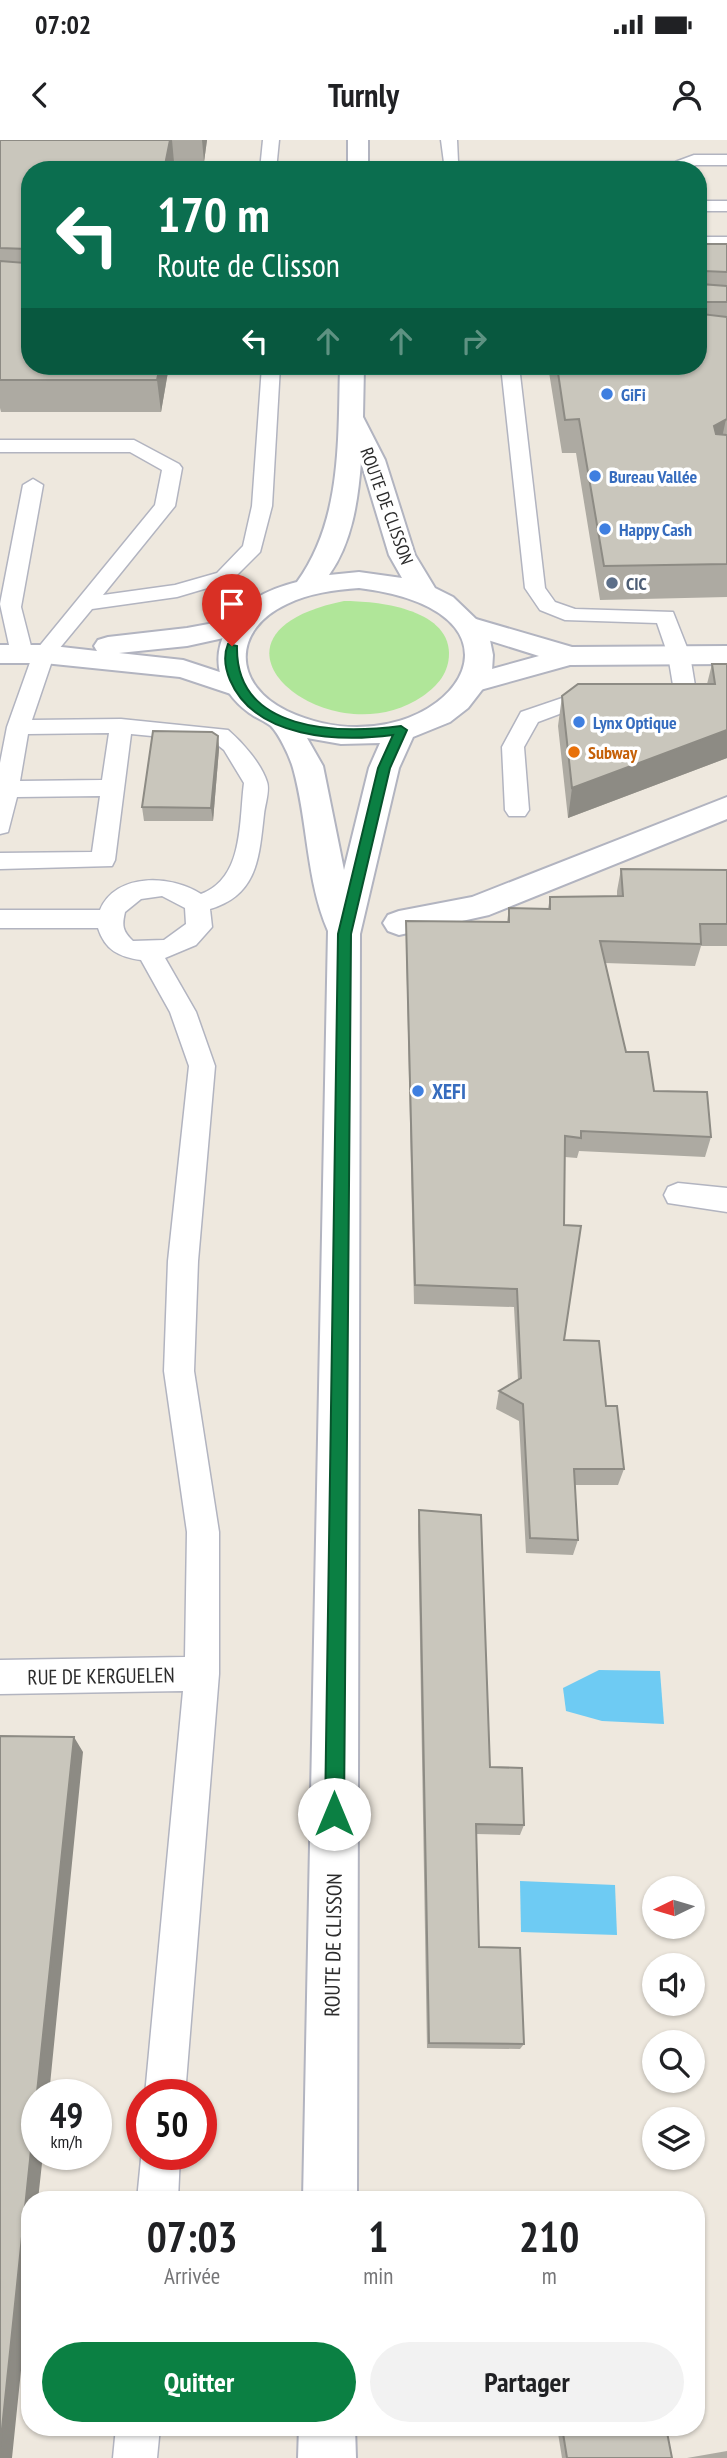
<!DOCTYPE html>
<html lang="fr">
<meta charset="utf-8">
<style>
:root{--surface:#fff;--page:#f2f2f2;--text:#202124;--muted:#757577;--accent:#0b8043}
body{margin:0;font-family:"PT Sans Narrow",sans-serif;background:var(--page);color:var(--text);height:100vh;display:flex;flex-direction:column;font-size:26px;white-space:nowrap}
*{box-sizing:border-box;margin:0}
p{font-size:23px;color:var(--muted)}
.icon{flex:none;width:38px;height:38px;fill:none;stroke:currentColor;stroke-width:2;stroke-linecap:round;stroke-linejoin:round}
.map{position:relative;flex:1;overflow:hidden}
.sheet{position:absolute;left:21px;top:2051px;width:684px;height:245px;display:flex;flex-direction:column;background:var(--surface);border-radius:28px;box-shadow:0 2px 5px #0004}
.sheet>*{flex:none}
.top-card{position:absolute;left:21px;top:21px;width:686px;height:214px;border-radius:28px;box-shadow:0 2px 5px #0004;background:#0b6e4f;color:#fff;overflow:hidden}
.needle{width:46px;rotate:265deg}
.tools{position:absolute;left:642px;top:1736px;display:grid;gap:14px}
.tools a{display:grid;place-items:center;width:63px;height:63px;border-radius:50%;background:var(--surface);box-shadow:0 2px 5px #0004;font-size:35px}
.speed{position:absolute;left:21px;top:1939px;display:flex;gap:14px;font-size:35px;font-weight:700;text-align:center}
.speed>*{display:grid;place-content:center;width:91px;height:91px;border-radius:50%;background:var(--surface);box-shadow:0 2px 5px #0004;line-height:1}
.speed small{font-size:18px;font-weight:400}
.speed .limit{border:10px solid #d22;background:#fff;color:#111}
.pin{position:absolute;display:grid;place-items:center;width:60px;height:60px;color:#fff;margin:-72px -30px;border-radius:50% 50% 50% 0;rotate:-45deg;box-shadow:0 0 7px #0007}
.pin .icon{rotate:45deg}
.me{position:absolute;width:77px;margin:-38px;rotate:0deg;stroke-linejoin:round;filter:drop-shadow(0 0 5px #0008)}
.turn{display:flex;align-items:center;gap:24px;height:147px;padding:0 21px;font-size:32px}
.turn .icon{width:91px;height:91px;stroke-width:2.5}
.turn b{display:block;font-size:49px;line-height:60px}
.lanes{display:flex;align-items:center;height:66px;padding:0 21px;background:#0003;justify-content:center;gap:35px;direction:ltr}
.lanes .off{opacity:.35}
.eta{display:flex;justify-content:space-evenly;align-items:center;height:119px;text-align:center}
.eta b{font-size:42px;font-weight:800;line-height:49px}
.button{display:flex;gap:14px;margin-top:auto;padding:14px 21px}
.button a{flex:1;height:80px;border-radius:42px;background:var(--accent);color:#fff;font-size:28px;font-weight:800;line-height:80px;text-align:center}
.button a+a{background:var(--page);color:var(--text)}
.status{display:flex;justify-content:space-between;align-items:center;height:49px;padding:0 35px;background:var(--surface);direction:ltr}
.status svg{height:19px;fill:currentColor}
header{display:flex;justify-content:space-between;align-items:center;height:91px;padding:0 21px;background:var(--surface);font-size:32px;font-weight:800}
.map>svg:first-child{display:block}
</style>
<div class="status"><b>07:02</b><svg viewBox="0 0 49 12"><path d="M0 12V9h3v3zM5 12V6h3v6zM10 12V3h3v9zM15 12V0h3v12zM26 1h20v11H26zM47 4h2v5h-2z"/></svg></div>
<header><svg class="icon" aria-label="back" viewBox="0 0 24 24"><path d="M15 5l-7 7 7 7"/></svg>Turnly<svg class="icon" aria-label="person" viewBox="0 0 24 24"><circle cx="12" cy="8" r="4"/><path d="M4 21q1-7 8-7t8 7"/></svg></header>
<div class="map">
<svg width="727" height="2318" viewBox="0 0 727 2318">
<rect width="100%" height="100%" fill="#eee8de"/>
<!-- green -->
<path fill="#b0e699" d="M344 461C376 461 448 468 449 513 449 533 438 545 423 556 329 621 177 495 344 461Z"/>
<!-- water -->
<g fill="#6ecbf3">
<polygon points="599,1530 660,1531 664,1584 602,1581 566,1571 563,1548"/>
<polygon points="520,1741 615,1745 617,1795 521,1792"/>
</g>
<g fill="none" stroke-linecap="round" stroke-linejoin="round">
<!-- service casing -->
<g stroke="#b2b4c0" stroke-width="3">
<g id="service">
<polygon points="263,0 279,0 276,30 260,30"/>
<polygon points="441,0 457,0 458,22 675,22 694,15 727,15 727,25 696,25 684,30 445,30"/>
<rect x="698" y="61" width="29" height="10"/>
<rect x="698" y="97" width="29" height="10"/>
<path d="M262 226H280L272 366 260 412 231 441 177 457 92 469 54 515 32 580 121 579 228 590C242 602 261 623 267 642 270 650 265 665 264 674 259 717 258 755 210 769L212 787 196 805 165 818 196 872 215 926 198 1121 194 1231 219 1392V1534L185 1955H145L183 1551 0 1554V1520L185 1517 187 1392 164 1231 168 1121 189 926 170 872 141 820C119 817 105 810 98 788H0V770H100C116 732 172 735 201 754 244 738 239 682 244 643L224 610 214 602 131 594 115 720 112 726 0 729V713L92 712 100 656 17 657 8 692 0 694V623L7 587 33 514 155 365 162 330 130 312H0V300H134L179 324 182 328 175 366 103 455 175 445 217 433 243 406 252 366ZM109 593 102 640 20 641 28 594ZM162 756 185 768 186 784 164 800 133 801C122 791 122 785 125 772L141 759Z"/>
<polygon points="501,226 519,226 545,448 555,462 575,469 673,472 690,515 697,558 694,563 651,564 648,559 651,554 674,551 668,515 657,483 565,480 540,470 525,448"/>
<polygon points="33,339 43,345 21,467 33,514 22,521 11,514 0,464 23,345"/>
<polygon points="599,555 607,557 610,562 607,567 570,570 538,582 524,607 529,670 525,676 509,676 505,670 502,607 521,572 568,556"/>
<polygon points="678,1043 727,1048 727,1072 668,1063 664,1055 668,1047"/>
<polygon points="142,2009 142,2014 180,2014 178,2060 137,2060"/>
<polygon points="116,2287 160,2287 157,2318 113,2318"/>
</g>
</g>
<!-- minor casing -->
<g stroke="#b2b4c0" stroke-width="4">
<g id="minor">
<polygon points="469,477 572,507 727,506 727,524 570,525 473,552 463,549 459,543 463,537 539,516 459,491 455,485 459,479"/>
<polygon points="727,657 727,679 489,775 399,795 388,791 383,783 388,775 399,771 472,757"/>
</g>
</g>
<!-- tertiary casing -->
<g stroke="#b2b4c0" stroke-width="4">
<polygon id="tertiary" points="241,478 251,480 255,486 251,492 187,506 119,513 183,520 250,542 254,548 250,554 240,557 180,537 44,523 0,523 0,505 44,505 97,511 94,506 98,500 108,497 187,488"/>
</g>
<!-- secondary casing -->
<g stroke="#b2b4c0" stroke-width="4">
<g id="secondary">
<rect x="348" y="0" width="20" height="30"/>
<path d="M340 226H364L363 277 385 320 415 415 435 448 453 457 478 481 490 500 493 515 492 531 485 546 468 568 450 582 413 597 399 628 360 794 357 2060H303L328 791C306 741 308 681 293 628 290 617 279 594 271 586 265 581 254 577 248 572 219 550 210 520 227 488 241 462 269 449 297 442 342 380 338 300 340 226ZM361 322 389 415 402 438 359 432 329 435C352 403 358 361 361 322ZM359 448C565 474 432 638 287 571 233 545 231 490 287 464 309 453 334 450 359 448ZM307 598 341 604 380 603 369 628 344 730 323 626Z"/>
<polygon points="299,2287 355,2287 356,2318 298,2318"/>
</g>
</g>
<!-- service -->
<use href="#service" fill="#fff" fill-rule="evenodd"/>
<!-- minor -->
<use href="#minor" fill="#fff" fill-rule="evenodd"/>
<!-- tertiary -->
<use href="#tertiary" fill="#fff" fill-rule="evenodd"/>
<!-- secondary -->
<use href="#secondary" fill="#fff" fill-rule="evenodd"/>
</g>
<!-- wall -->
<g fill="#adaaa2">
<polygon points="0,0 207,0 204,22 174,22 30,30 169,226 161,272 1,272 0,268"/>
<polygon points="698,104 727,104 727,457 600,460 576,313 562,313 548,226 698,226"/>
<polygon points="712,524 727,618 568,678 558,586 562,556 707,544"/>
<polygon points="218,596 219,609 213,681 144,681 142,667"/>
<polygon points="621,729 727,730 727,806 701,806 695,826 605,823 626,912 654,951 711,997 705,1017 579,1011 577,1018 565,1017 564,1200 606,1266 624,1329 618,1345 575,1345 578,1400 573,1415 526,1413 519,1281 496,1269 499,1251 518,1240 514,1167 414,1164 406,803 406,781 507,782 509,768 548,769 550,757 617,756 617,751"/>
<polygon points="419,1370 490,1627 524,1685 520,1695 476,1694 479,1807 524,1904 520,1909 427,1908 418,1386"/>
<polygon points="557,2287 666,2287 672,2318 562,2318"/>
<polygon points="727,2311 727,2318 687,2318"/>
</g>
<!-- shaded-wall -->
<g fill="#8d8b84">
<polygon points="170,0 172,0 174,22 173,30 164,30"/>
<polygon points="202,0 207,0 204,22"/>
<polygon points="160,226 169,226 161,272 157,240"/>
<polygon points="726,279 719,312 714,286"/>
<polygon points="727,590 727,618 568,678 572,648"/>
<polygon points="218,596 219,609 213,681 211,668"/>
<polygon points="74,1597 83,1612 49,1955 37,1955 37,2014 43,2014 38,2060 30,2060 30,2143 12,2318 0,2318 0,2308"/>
</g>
<!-- building -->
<g fill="#c9c6bc" stroke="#8d8b84" stroke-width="2">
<polygon points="0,0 170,0 164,30 30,30 30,226 160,226 157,240 0,240 0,121 25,123 27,109 0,108"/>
<polygon points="698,104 727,104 727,132 704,131 701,144 727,146 727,162 704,162 701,174 727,177 727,279 714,286 716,294 727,295 727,424 604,426 579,279 565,280 557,226 698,226"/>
<polygon points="712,524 727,524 727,590 572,648 562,556 578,544 715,544"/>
<polygon points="153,591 212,592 218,596 211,668 142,667"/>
<polygon points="621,729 727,730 727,784 700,784 701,804 600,801 626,912 648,912 654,951 707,952 711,997 581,991 581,998 565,996 564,1085 581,1086 564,1200 599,1201 606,1266 617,1266 624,1329 574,1329 578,1400 530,1398 523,1264 499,1251 521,1238 517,1149 415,1145 406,781 509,782 509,768 550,769 550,757 623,756"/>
<polygon points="419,1370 481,1375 490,1627 522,1628 524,1685 476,1684 479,1807 520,1808 524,1904 429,1903"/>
<polygon points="0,1596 74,1597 0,2308"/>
<polygon points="562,2287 666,2287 672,2318 567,2318"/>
</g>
<!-- route -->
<path fill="#0b8043" stroke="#07532c" stroke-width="2" d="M228 504 237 506C235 593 339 594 401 586L407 590 390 628 351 794 344 1674 341 1681 334 1684 327 1681 325 1674 338 794 378 628 393 595C339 602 255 599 230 540 225 528 223 516 228 504Z"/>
<!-- markers -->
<g fill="#3f7fe0" stroke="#fff" stroke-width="2.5">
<circle cx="607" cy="254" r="7"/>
<circle cx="595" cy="336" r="7"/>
<circle cx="605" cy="389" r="7"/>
<circle cx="579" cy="582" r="7"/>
<circle cx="418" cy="951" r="7"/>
</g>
<circle fill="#5c6f8a" stroke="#fff" stroke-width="2.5" cx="612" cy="443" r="7"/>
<circle fill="#e8710a" stroke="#fff" stroke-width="2.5" cx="574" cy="612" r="7"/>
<g text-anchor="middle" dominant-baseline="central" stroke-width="7" stroke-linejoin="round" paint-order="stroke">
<!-- far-shop labels -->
<g font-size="18" font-weight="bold" fill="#366cbe" stroke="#fff" text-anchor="start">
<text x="621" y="254">GiFi</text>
<text x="609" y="336">Bureau Vallée</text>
<text x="619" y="389">Happy Cash</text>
<text x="593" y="582">Lynx Optique</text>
</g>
<!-- far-street labels -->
<g font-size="18" fill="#2c2c2c" stroke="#fff">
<text transform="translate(387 366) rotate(70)">ROUTE DE CLISSON</text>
</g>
<!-- far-service labels -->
<g font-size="18" font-weight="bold" fill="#4e5e75" stroke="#fff" text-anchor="start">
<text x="626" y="443">CIC</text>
</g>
<!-- far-food labels -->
<g font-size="18" font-weight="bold" fill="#c56008" stroke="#fff" text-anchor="start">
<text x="588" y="612">Subway</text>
</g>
<!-- shop labels -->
<g font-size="21" font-weight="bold" fill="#366cbe" stroke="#fff" text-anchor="start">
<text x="432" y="951">XEFI</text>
</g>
<!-- street labels -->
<g font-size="21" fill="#2c2c2c" stroke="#fff">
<text transform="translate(101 1536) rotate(-1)">RUE DE KERGUELEN</text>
<text transform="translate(333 1805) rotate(-89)">ROUTE DE CLISSON</text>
</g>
</g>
</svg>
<div class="tools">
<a><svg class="needle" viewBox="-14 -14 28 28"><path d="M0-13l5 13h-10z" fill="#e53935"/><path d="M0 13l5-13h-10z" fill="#757577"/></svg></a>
<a><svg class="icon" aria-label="sound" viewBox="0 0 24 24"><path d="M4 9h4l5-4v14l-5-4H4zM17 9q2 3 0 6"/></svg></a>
<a><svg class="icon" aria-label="search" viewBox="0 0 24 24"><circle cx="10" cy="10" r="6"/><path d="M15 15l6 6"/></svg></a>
<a><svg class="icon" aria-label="layers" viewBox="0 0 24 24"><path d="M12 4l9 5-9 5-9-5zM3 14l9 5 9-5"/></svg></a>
</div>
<div class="speed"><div>49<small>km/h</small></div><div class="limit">50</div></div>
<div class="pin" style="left:232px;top:506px;background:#d93025"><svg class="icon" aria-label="arrive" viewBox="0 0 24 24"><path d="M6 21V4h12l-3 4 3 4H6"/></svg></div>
<svg class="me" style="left:334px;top:1674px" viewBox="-20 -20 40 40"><circle r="19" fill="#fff"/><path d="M0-13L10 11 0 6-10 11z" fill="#0b8043"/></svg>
<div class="top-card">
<div class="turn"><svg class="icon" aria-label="left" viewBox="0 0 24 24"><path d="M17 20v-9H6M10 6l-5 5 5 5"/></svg><div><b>170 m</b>Route de Clisson</div></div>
<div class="lanes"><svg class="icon" aria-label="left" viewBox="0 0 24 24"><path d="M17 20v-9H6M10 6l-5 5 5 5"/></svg><svg class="icon off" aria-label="ahead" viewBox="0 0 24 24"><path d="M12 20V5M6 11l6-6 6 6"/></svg><svg class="icon off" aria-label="ahead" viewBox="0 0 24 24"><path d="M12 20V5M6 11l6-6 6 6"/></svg><svg class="icon off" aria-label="right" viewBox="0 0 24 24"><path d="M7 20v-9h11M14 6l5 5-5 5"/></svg></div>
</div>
<section class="sheet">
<div class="eta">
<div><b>07:03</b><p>Arrivée</p></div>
<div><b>1</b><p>min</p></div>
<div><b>210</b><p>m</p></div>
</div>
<div class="button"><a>Quitter</a><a>Partager</a></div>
</section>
</div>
